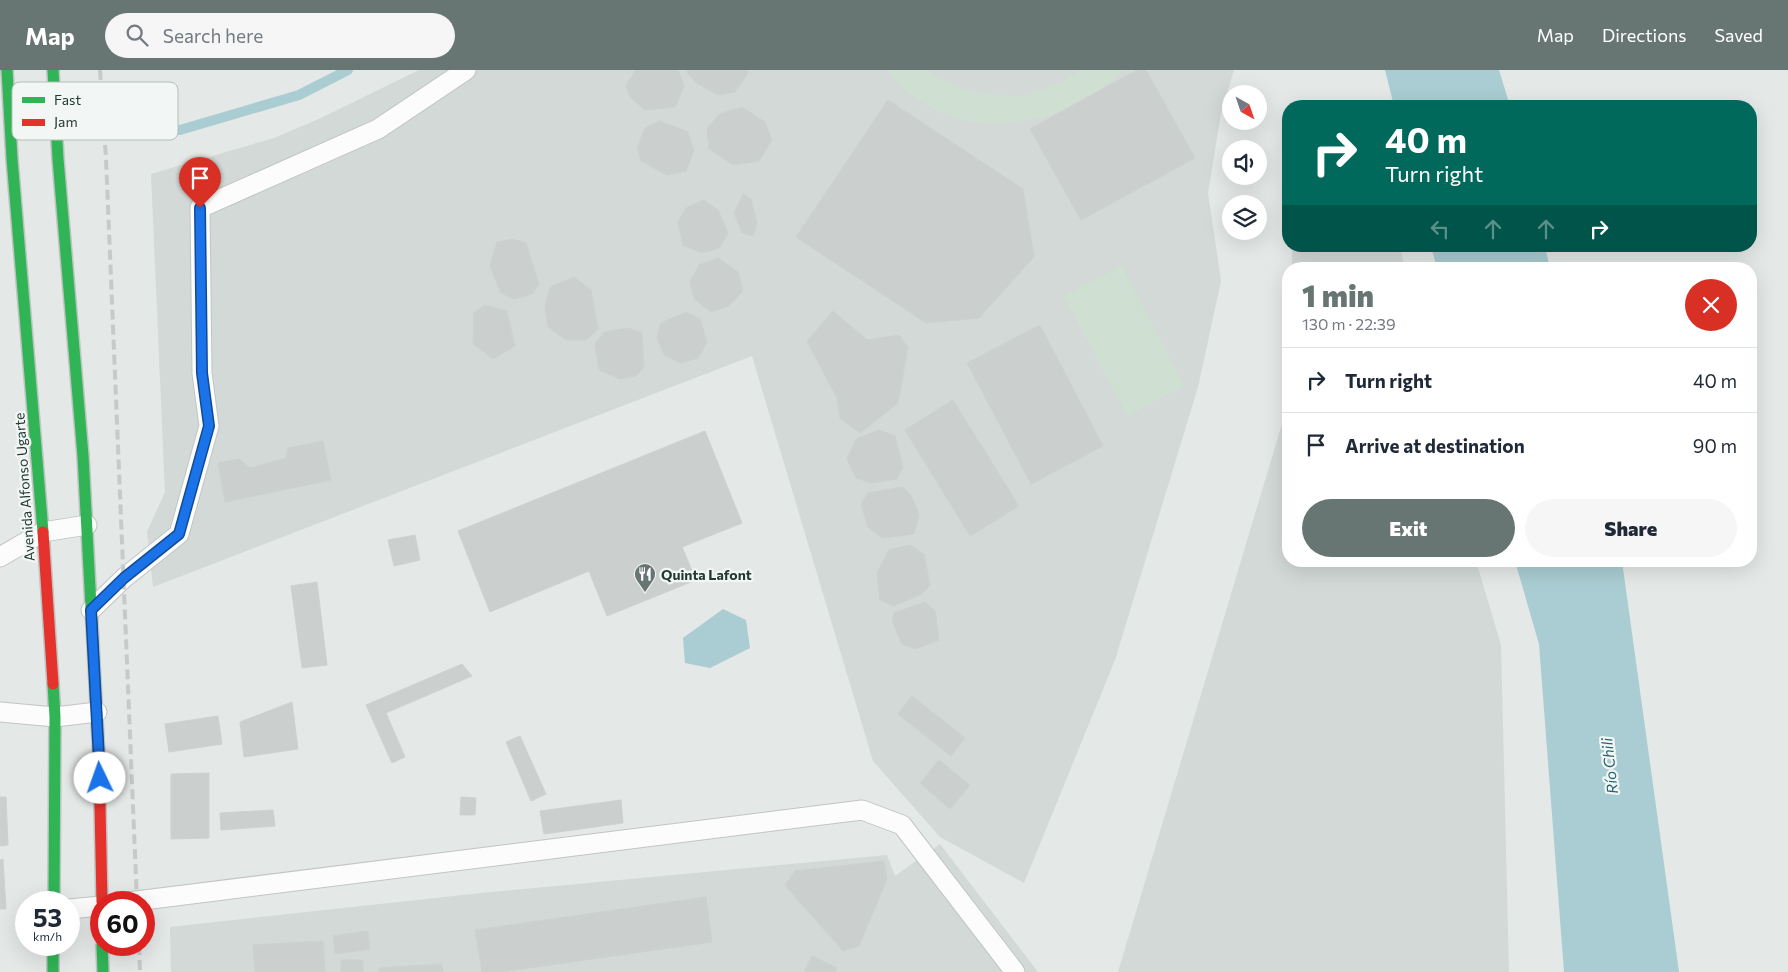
<!DOCTYPE html>
<meta charset="utf-8">
<style>
:root{--surface:#fff;--page:#f6f6f7;--text:#1f2937;--muted:#747a83;--line:#e0e1e3;--accent:#677672}
body{margin:0;font-family:Commissioner,sans-serif;background:var(--page);color:var(--text);height:100vh;display:flex;flex-direction:column;font-size:19px;white-space:nowrap}
*{box-sizing:border-box;margin:0}
p{font-size:16px;color:var(--muted)}
.icon{flex:none;width:28px;height:28px;fill:none;stroke:currentColor;stroke-width:2;stroke-linecap:round;stroke-linejoin:round}
.map{position:relative;flex:1;overflow:hidden}
.details{position:absolute;left:1282px;top:192px;width:475px;height:305px;display:flex;flex-direction:column;background:var(--surface);border-radius:20px;box-shadow:0 5px 20px #0002}
.details>*{flex:none}
.banner{position:absolute;left:1282px;top:30px;width:475px;height:152px;border-radius:20px;box-shadow:0 5px 20px #0002;background:#00695c;color:#fff;overflow:hidden}
.needle{width:32px;rotate:140deg}
.tools{position:absolute;left:1222px;top:15px;display:grid;gap:10px}
.tools a{display:grid;place-items:center;width:45px;height:45px;border-radius:50%;background:var(--surface);box-shadow:0 5px 20px #0002;font-size:25px}
.speed{position:absolute;left:15px;top:821px;display:flex;gap:10px;font-size:25px;font-weight:700;text-align:center}
.speed>*{display:grid;place-content:center;width:65px;height:65px;border-radius:50%;background:var(--surface);box-shadow:0 5px 20px #0002;line-height:1}
.speed small{font-size:12px;font-weight:400}
.speed .limit{border:8px solid #d22;background:#fff;color:#111}
.pin{position:absolute;display:grid;place-items:center;width:42px;height:42px;color:#fff;margin:-51px -21px;border-radius:50% 50% 50% 0;rotate:-45deg;box-shadow:0 0 5px #0007}
.pin .icon{rotate:45deg}
.me{position:absolute;width:55px;margin:-28px;rotate:357deg;stroke-linejoin:round;filter:drop-shadow(0 0 4px #0008)}
.turn{display:flex;align-items:center;gap:18px;height:105px;padding:0 20px;font-size:22px}
.turn .icon{width:65px;height:65px;stroke-width:2.5}
.turn b{display:block;font-size:35px;line-height:42px}
.lanes{display:flex;align-items:center;height:48px;padding:0 20px;background:#0003;justify-content:center;gap:25px;direction:ltr}
.lanes .off{opacity:.35}
.round{display:grid;place-items:center;flex:none;width:52px;height:52px;border-radius:26px;background:var(--page)}
.headline{display:flex;align-items:center;justify-content:space-between;height:85px;padding:0 20px}
h1{font-size:30px;font-weight:800;line-height:38px;color:var(--accent)}
.cta{display:flex;gap:10px;margin-top:auto;padding:10px 20px}
.cta a{flex:1;height:58px;border-radius:30px;background:var(--accent);color:#fff;font-size:20px;font-weight:800;line-height:58px;text-align:center}
.cta a+a{background:var(--page);color:var(--text)}
ul{padding:0;list-style:none}
li{display:flex;align-items:center;gap:15px;height:65px;padding:0 20px;border-top:1px solid var(--line)}
li div{flex:1}
li b{display:block;font-size:19px}
li em{font-style:normal}
header{display:flex;align-items:center;gap:30px;box-sizing:border-box;height:70px;padding:0 25px;background:var(--accent);color:#fff}
header strong{font-size:24px}
nav{display:flex;gap:28px;margin-inline-start:auto;font-size:18px}
.search{width:350px;height:45px;background:var(--page);display:flex;align-items:center;gap:12px;box-sizing:border-box;padding:0 18px;border-radius:28px;color:var(--muted);font-size:19px}
.map>svg:first-child{display:block}
</style>
<header>
<strong>Map</strong>
<div class="search"><svg class="icon" aria-label="search" viewBox="0 0 24 24"><circle cx="10" cy="10" r="6"/><path d="M15 15l6 6"/></svg>Search here</div>
<nav><a>Map</a><a>Directions</a><a>Saved</a></nav>
</header>
<div class="map">
<svg width="1788" height="902" viewBox="0 0 1788 902">
<rect width="100%" height="100%" fill="#e4e8e6"/>
<!-- built -->
<g fill="#d2d9d6">
<polygon points="419,0 1234,0 1221,43 1208,123 1221,211 1198,317 1115,590 1024,813 940,767 873,691 752,286 153,517 147,462 165,422 151,104 274,68 321,48"/>
<polygon points="1292,176 1400,176 1405,199 1292,199"/>
<polygon points="1289,275 1289,491 1476,491 1501,575 1509,902 1118,902 1287,337"/>
<polygon points="940,774 1038,902 171,902 170,857 481,823 887,785 895,806"/>
</g>
<!-- green -->
<g fill="#cfe0d3">
<path d="M887 0H927L940 9 965 20 992 25 1024 26 1061 13 1081 0H1123C1112 13 1095 22 1080 30 1071 35 1062 40 1053 44 1045 48 1035 48 1026 50 973 61 921 44 887 0Z"/>
<polygon points="1122,196 1184,316 1127,346 1064,226"/>
</g>
<!-- water -->
<g fill="#a9cdd2">
<polygon points="1385,0 1499,0 1510,36 1394,36"/>
<polygon points="1431,176 1545,176 1550,199 1437,199"/>
<polygon points="1515,491 1622,491 1679,902 1564,902 1539,574"/>
<polygon points="723,539 746,550 750,578 710,598 685,593 683,568"/>
</g>
<g fill="none" stroke-linecap="round" stroke-linejoin="round">
<!-- stream -->
<polyline stroke="#a9cdd2" stroke-width="10" points="150,59 180,60 299,25 348,0"/>
</g>
<!-- building -->
<g fill="#cbd0ce" stroke="#cdd1cf">
<polygon points="636,0 678,0 684,16 675,37 645,40 630,27 626,16"/>
<polygon points="688,0 747,0 748,3 735,22 718,25 695,12 687,2"/>
<polygon points="1137,0 1146,0 1195,88 1081,150 1030,59"/>
<polygon points="888,30 1023,119 1034,187 979,248 926,253 796,167"/>
<polygon points="742,37 765,52 772,70 759,91 733,95 709,79 707,59 719,44"/>
<polygon points="660,51 688,62 694,81 686,101 667,105 641,91 637,78 645,58"/>
<polygon points="743,124 751,129 757,153 753,166 742,163 734,143"/>
<polygon points="703,130 718,140 728,163 719,178 702,183 683,175 678,152 686,138"/>
<polygon points="513,169 526,173 539,214 532,224 514,229 501,223 490,196 497,172"/>
<polygon points="718,188 738,202 743,221 729,236 711,242 694,229 690,212 699,195"/>
<polygon points="574,207 591,220 598,259 586,270 566,270 548,257 545,236 550,217"/>
<polygon points="485,235 507,241 515,276 493,289 473,274 474,243"/>
<polygon points="833,241 867,270 899,265 908,277 898,333 860,363 840,348 837,328 807,271"/>
<polygon points="686,242 700,249 707,272 698,288 681,293 664,285 657,267 661,253"/>
<polygon points="1040,255 1103,376 1031,414 967,293"/>
<polygon points="628,258 642,263 644,297 636,306 620,309 599,300 595,274 604,262"/>
<polygon points="953,330 1019,436 970,466 905,360"/>
<polygon points="879,360 895,366 903,397 897,409 871,413 856,408 847,389 856,369"/>
<polygon points="705,361 742,453 682,477 696,510 607,546 589,501 490,542 458,461"/>
<polygon points="323,371 331,410 225,432 218,393 239,389 250,398 286,388 288,378"/>
<polygon points="903,417 912,427 919,445 914,464 882,468 868,457 861,434 868,423"/>
<polygon points="415,465 420,490 394,496 388,470"/>
<polygon points="910,475 924,484 930,515 922,524 893,536 880,530 877,503 889,480"/>
<polygon points="317,512 327,595 302,598 291,516"/>
<polygon points="925,532 935,541 939,570 915,579 902,574 892,551 894,543"/>
<polygon points="462,594 472,606 386,643 405,687 392,693 366,635"/>
<polygon points="912,626 965,668 951,686 898,644"/>
<polygon points="292,632 298,679 244,687 240,652"/>
<polygon points="218,646 222,674 169,682 165,654"/>
<polygon points="520,666 546,724 531,731 506,672"/>
<polygon points="939,690 970,715 950,739 920,713"/>
<polygon points="209,703 209,768 171,769 171,704"/>
<polygon points="0,727 6,727 8,775 0,776"/>
<polygon points="461,727 476,728 475,745 460,745"/>
<polygon points="621,730 623,753 544,764 540,741"/>
<polygon points="273,740 275,756 221,760 220,743"/>
<polygon points="3,789 6,839 0,839 0,790"/>
<polygon points="884,791 887,809 859,876 843,881 785,815 795,801"/>
<polygon points="706,827 712,872 501,902 482,902 475,860"/>
<polygon points="368,861 370,879 335,884 333,866"/>
<polygon points="323,871 325,902 255,902 253,875"/>
<polygon points="812,886 837,898 835,902 804,902"/>
<rect x="341" y="890" width="22" height="12"/>
<polygon points="442,894 443,902 379,902 379,898"/>
</g>
<g fill="none" stroke-linecap="round" stroke-linejoin="round">
<!-- lane casing -->
<g stroke="#c1c5c3" stroke-width="21">
<g id="lane">
<polyline points="0,487 43,462 87,455"/>
<polyline points="91,540 124,508 179,464 209,356 202,303 200,138 378,59 466,0"/>
<polyline points="0,642 55,647 97,642"/>
<polyline points="128,832 862,740 902,755 1015,902"/>
<polyline points="69,839 101,836"/>
</g>
</g>
<!-- fast casing -->
<g stroke="#bdc4c2" stroke-width="14">
<g id="fast">
<polyline points="7,0 12,89 43,462"/>
<polyline points="53,0 58,89 83,386 99,688"/>
<polyline points="53,614 55,647 54,832"/>
<polyline points="53,875 53,902"/>
<polyline points="102,875 103,902"/>
</g>
</g>
<!-- jam casing -->
<g stroke="#bdc4c2" stroke-width="14">
<g id="jam">
<polyline points="43,462 53,614"/>
<polyline points="99,688 102,832"/>
</g>
</g>
<!-- lane -->
<use href="#lane" stroke="#fbfcfb" stroke-width="19"/>
<!-- fast -->
<use href="#fast" stroke="#30b455" stroke-width="11"/>
<!-- jam -->
<use href="#jam" stroke="#e5322d" stroke-width="11"/>
<!-- rail -->
<g stroke="#c7cac9" stroke-width="4" stroke-dasharray="10 5" stroke-linecap="butt">
<polyline points="100,0 106,89 137,832"/>
<polyline points="139,875 140,902"/>
</g>
</g>
<g fill="none" stroke-linecap="round" stroke-linejoin="round">
<!-- route casing -->
<g stroke="#114b97" stroke-width="12">
<polyline id="route" points="100,708 91,540 124,508 179,464 209,356 202,303 200,138"/>
</g>
<!-- route -->
<use href="#route" stroke="#1a73e8" stroke-width="9"/>
</g>
<!-- icons -->
<defs>
<g id="restaurant-pin" transform="scale(1.125)"><path d="M0 17L-7.5 6A9.5 9.5 0 1 1 7.5 6Z" fill="#677672" stroke="#f2f7f5"/><path d="M-5-6h1v4h1v-4h1v4h1v-4h1v5L-1.5 .5V6h-2V.5L-5-1ZM5-6V6H3V1.5H1.5Q1.5-4 5-6Z" fill="#fff"/></g>
</defs>
<g fill-rule="evenodd">
<use href="#restaurant-pin" x="645" y="504"/>
</g>
<g text-anchor="middle" dominant-baseline="central" stroke-width="4.5" stroke-linejoin="round" paint-order="stroke">
<!-- street labels -->
<g font-size="14" fill="#243933" stroke="#f2f7f5">
<text transform="translate(24 417) rotate(-94)">Avenida Alfonso Ugarte</text>
</g>
<!-- poi labels -->
<g font-size="14" font-weight="bold" fill="#243933" stroke="#f2f7f5" text-anchor="start">
<text x="661" y="504">Quinta Lafont</text>
</g>
<!-- water labels -->
<g font-size="15" font-style="italic" fill="#25636e" stroke="#f2f7f5">
<text transform="translate(1609 696) rotate(-96)">Río Chili</text>
</g>
</g>
<!-- legend -->
<rect x="12" y="12" width="166" height="58" rx="8" fill="#f2f7f5" stroke="#b4bebb" stroke-width="1"/>
<rect x="22" y="27" width="23" height="6" fill="#30b455"/>
<rect x="22" y="49" width="23" height="7" fill="#e5322d"/>
<g font-size="14" fill="#243933">
<text x="54" y="35">Fast</text>
<text x="54" y="57">Jam</text>
</g>
</svg>
<div class="tools">
<a><svg class="needle" viewBox="-14 -14 28 28"><path d="M0-13l5 13h-10z" fill="#e53935"/><path d="M0 13l5-13h-10z" fill="#747a83"/></svg></a>
<a><svg class="icon" aria-label="sound" viewBox="0 0 24 24"><path d="M4 9h4l5-4v14l-5-4H4zM17 9q2 3 0 6"/></svg></a>
<a><svg class="icon" aria-label="layers" viewBox="0 0 24 24"><path d="M12 4l9 5-9 5-9-5zM3 14l9 5 9-5"/></svg></a>
</div>
<div class="speed"><div>53<small>km/h</small></div><div class="limit">60</div></div>
<div class="pin" style="left:200px;top:138px;background:#d93025"><svg class="icon" aria-label="arrive" viewBox="0 0 24 24"><path d="M6 21V4h12l-3 4 3 4H6"/></svg></div>
<svg class="me" style="left:100px;top:708px" viewBox="-20 -20 40 40"><circle r="19" fill="#fff"/><path d="M0-13L10 11 0 6-10 11z" fill="#1a73e8"/></svg>
<div class="banner">
<div class="turn"><svg class="icon" aria-label="right" viewBox="0 0 24 24"><path d="M7 20v-9h11M14 6l5 5-5 5"/></svg><div><b>40 m</b>Turn right</div></div>
<div class="lanes"><svg class="icon off" aria-label="left" viewBox="0 0 24 24"><path d="M17 20v-9H6M10 6l-5 5 5 5"/></svg><svg class="icon off" aria-label="ahead" viewBox="0 0 24 24"><path d="M12 20V5M6 11l6-6 6 6"/></svg><svg class="icon off" aria-label="ahead" viewBox="0 0 24 24"><path d="M12 20V5M6 11l6-6 6 6"/></svg><svg class="icon" aria-label="right" viewBox="0 0 24 24"><path d="M7 20v-9h11M14 6l5 5-5 5"/></svg></div>
</div>
<section class="details">
<div class="headline"><div><h1>1 min</h1><p>130 m · 22:39</p></div><a class="round" style="background:#d93025;color:#fff"><svg class="icon" aria-label="close" viewBox="0 0 24 24"><path d="M6 6l12 12M18 6L6 18"/></svg></a></div>
<ul>
<li><svg class="icon" aria-label="right" viewBox="0 0 24 24"><path d="M7 20v-9h11M14 6l5 5-5 5"/></svg><div><b>Turn right</b></div><em>40 m</em></li>
<li><svg class="icon" aria-label="arrive" viewBox="0 0 24 24"><path d="M6 21V4h12l-3 4 3 4H6"/></svg><div><b>Arrive at destination</b></div><em>90 m</em></li>
</ul>
<div class="cta"><a>Exit</a><a>Share</a></div>
</section>
</div>
